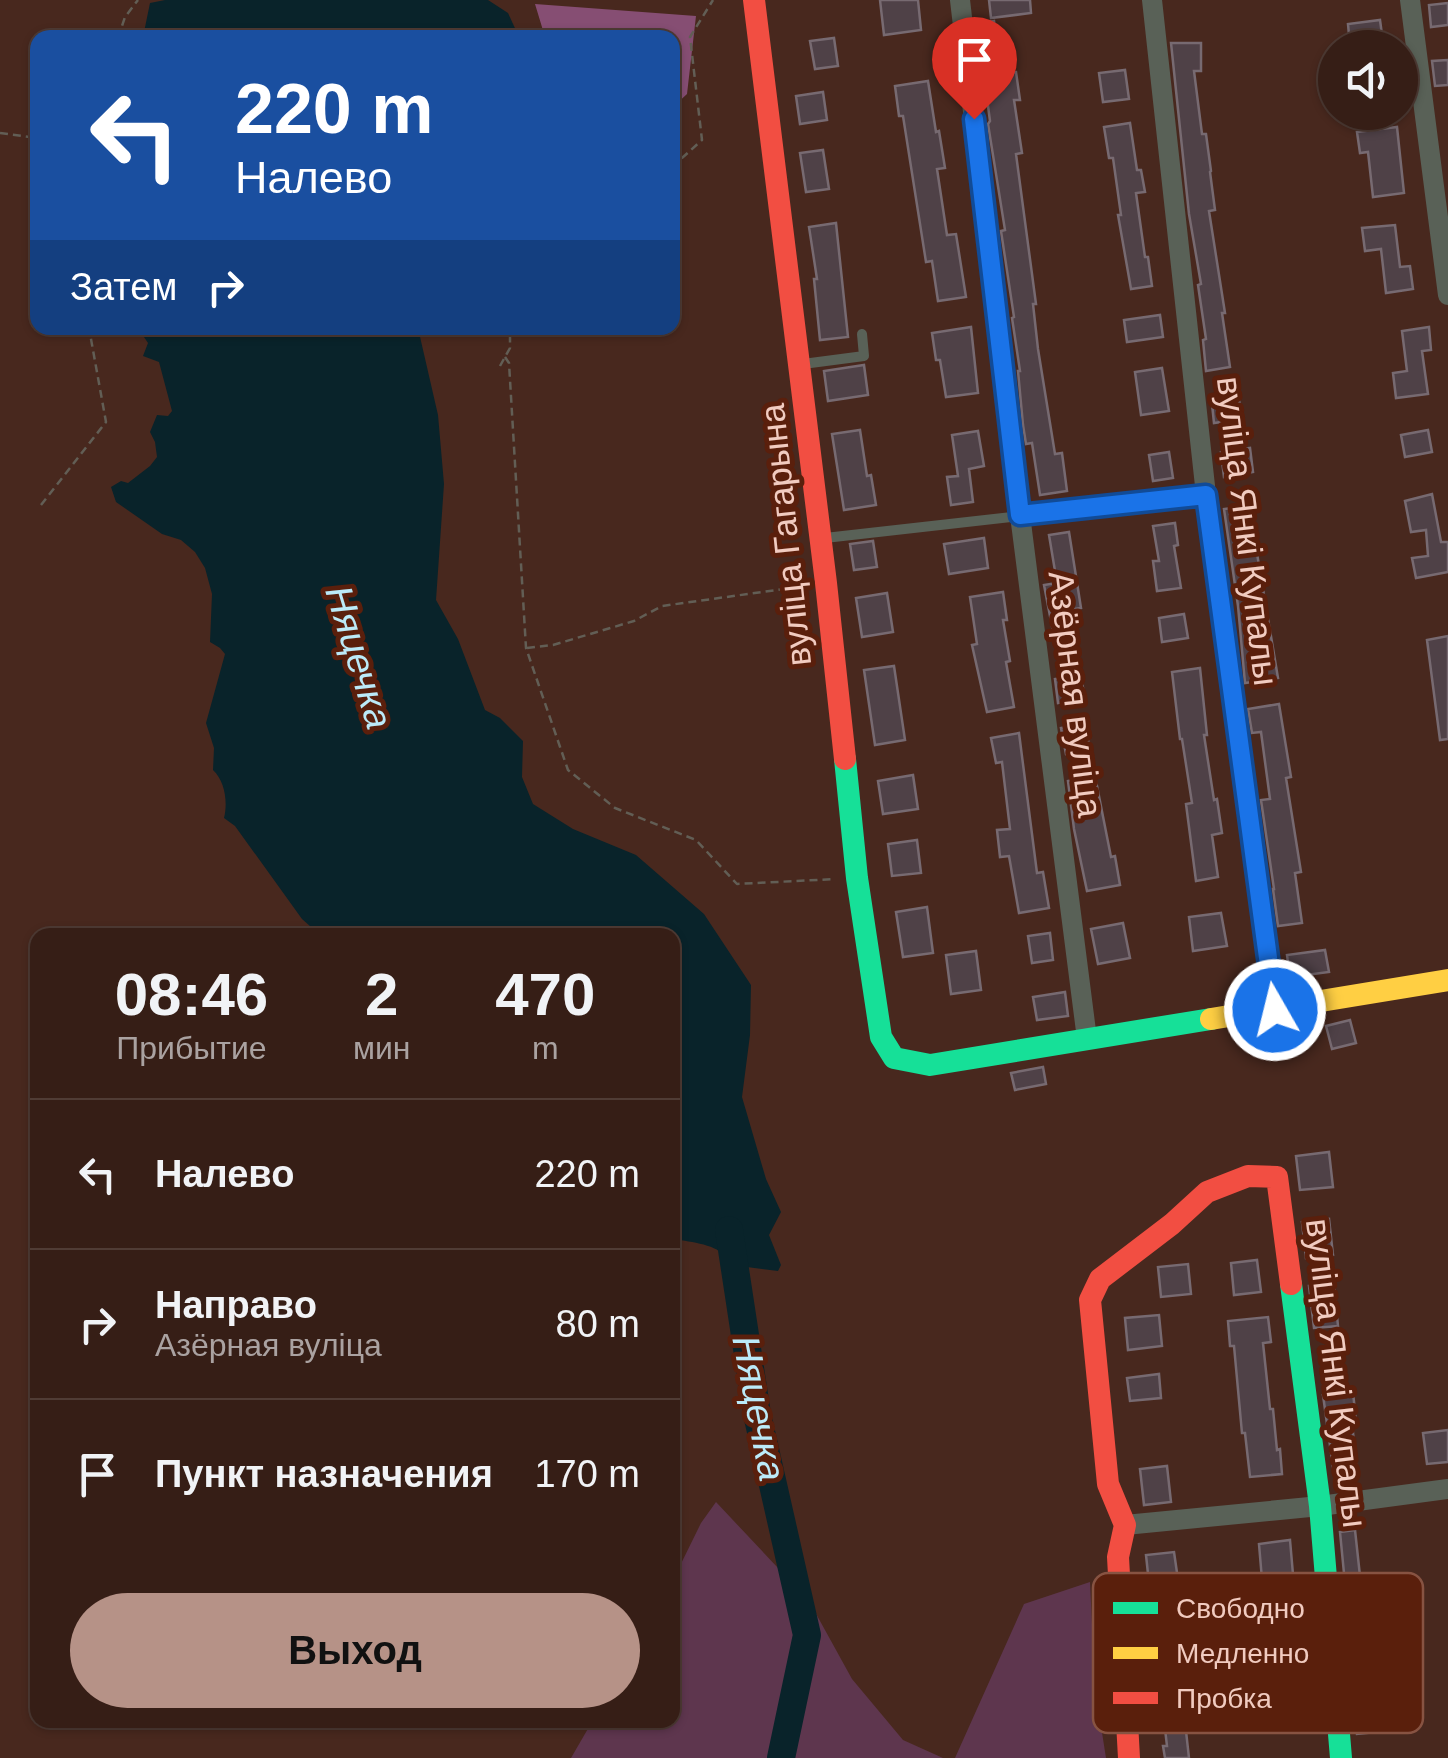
<!DOCTYPE html>
<html lang="ru">
<meta charset="utf-8">
<style>
:root{--surface:#361e16;--page:#3d271f;--text:#f1f3f6;--muted:#aaa2a1;--line:#503c35;--accent:#b69287}
body{margin:0;font-family:Helvetica,sans-serif;background:var(--page);color:var(--text);height:100vh;display:flex;flex-direction:column;font-size:38px;white-space:nowrap}
*{box-sizing:border-box;margin:0}
p{font-size:32px;color:var(--muted)}
.icon{flex:none;width:55px;height:55px;fill:none;stroke:currentColor;stroke-width:2;stroke-linecap:round;stroke-linejoin:round}
.map{position:relative;flex:1;overflow:hidden}
.details{position:absolute;left:30px;top:928px;width:650px;height:800px;display:flex;flex-direction:column;background:var(--surface);border-radius:20px;box-shadow:0 2px 8px #0004,0 0 0 2px var(--line)}
.details>*{flex:none}
.guide{position:absolute;left:30px;top:30px;width:650px;height:305px;border-radius:20px;box-shadow:0 2px 8px #0004,0 0 0 2px var(--line);background:#1a4fa0;color:#fff;overflow:hidden}
.buttons{position:absolute;left:1318px;top:30px;display:grid;gap:20px}
.buttons a{display:grid;place-items:center;width:100px;height:100px;border-radius:50%;background:var(--surface);box-shadow:0 2px 8px #0004,0 0 0 2px var(--line);font-size:50px}
.pin{position:absolute;display:grid;place-items:center;width:85px;height:85px;color:#fff;margin:-102px -42px;border-radius:50% 50% 50% 0;rotate:-45deg;box-shadow:0 0 10px #0007}
.pin .icon{rotate:45deg}
.me{position:absolute;width:110px;margin:-55px;rotate:352deg;stroke-linejoin:round;filter:drop-shadow(0 0 8px #0008)}
.turn{display:flex;align-items:center;gap:35px;height:210px;padding:0 40px;font-size:45px}
.turn .icon{width:130px;height:130px;stroke-width:2.5}
.turn b{display:block;font-size:70px;line-height:85px}
.then{display:flex;align-items:center;height:95px;padding:0 40px;background:#0003;gap:20px;font-size:38px}
.eta{display:flex;justify-content:space-evenly;align-items:center;height:170px;text-align:center}
.eta b{font-size:60px;font-weight:600;line-height:70px}
.button{display:flex;gap:20px;margin-top:auto;padding:20px 40px}
.button a{flex:1;height:115px;border-radius:60px;background:var(--accent);color:#111;font-size:40px;font-weight:600;line-height:115px;text-align:center}
ul{padding:0;list-style:none}
li{display:flex;align-items:center;gap:30px;height:150px;padding:0 40px;border-top:2px solid var(--line)}
li div{flex:1}
li b{display:block;font-size:38px}
li em{font-style:normal}
.map>svg:first-child{display:block}
</style>
<div class="map">
<svg width="1448" height="1758" viewBox="0 0 1448 1758">
<rect width="100%" height="100%" fill="#48281e"/>
<!-- green -->
<g fill="#5e364e">
<polygon points="716,1502 809,1601 852,1679 903,1740 943,1758 571,1758 593,1720 672,1720 673,1580 701,1523"/>
<polygon points="1090,1582 1095,1688 1106,1758 955,1758 1024,1604"/>
</g>
<!-- forest -->
<polygon fill="#864e73" points="535,4 696,16 687,94 673,107 672,38 545,37"/>
<!-- water -->
<g fill="#09232a">
<polygon points="165,0 488,0 508,13 519,37 143,37 150,3"/>
<path d="M138 328H418L438 415 444 484 436 600 458 639 485 710 500 718 523 741 522 777 533 804 573 829 636 855 704 914 751 985 750 1035 742 1097 766 1179 781 1212 769 1235 781 1265 778 1271 739 1266 726 1273C726 1268 726 1260 723 1255 716 1244 685 1241 673 1239L672 935H320L302 919 235 826 224 818C228 802 225 781 213 770L214 748 206 723 225 654 220 648 210 642 212 594 205 568 195 552 181 540 162 534 116 502 111 487 121 481 128 483 150 466 157 457 155 442 150 432 157 415 168 416 172 411 159 362 143 356 148 343Z"/>
</g>
<g fill="none" stroke-linecap="round" stroke-linejoin="round">
<!-- river -->
<polyline stroke="#09232a" stroke-width="28" points="729,1230 757,1414 807,1635 781,1758"/>
</g>
<!-- building -->
<g fill="#4f4147" stroke="#776a71" stroke-width="2.5">
<polygon points="880,0 918,0 921,30 884,35"/>
<polygon points="989,0 1030,0 1031,13 991,18"/>
<polygon points="1448,3 1448,25 1431,27 1429,5"/>
<polygon points="1380,20 1383,42 1350,46 1348,24"/>
<polygon points="994,21 1001,73 1016,72 1020,100 1014,100 1022,153 1016,154 1036,304 1033,304 1038,349 1055,454 1062,453 1067,491 1040,495 1032,443 1026,444 1023,425 1018,371 1020,371 1012,318 1014,317 1001,231 1005,230 988,124 990,121 977,24"/>
<polygon points="834,38 838,66 815,69 810,41"/>
<polygon points="1171,43 1201,43 1201,71 1194,71 1202,134 1206,134 1211,171 1210,172 1215,210 1209,211 1225,313 1222,313 1230,367 1206,371 1203,340 1206,339 1198,285 1201,284 1189,214"/>
<polygon points="1448,60 1448,85 1435,86 1432,61"/>
<polygon points="1125,70 1129,99 1103,102 1099,73"/>
<polygon points="928,81 936,132 939,131 945,168 937,169 947,235 956,234 966,297 938,301 932,261 926,262 903,116 899,116 895,86"/>
<polygon points="823,92 827,120 800,124 796,96"/>
<polygon points="1130,123 1137,170 1141,170 1145,192 1136,193 1145,257 1148,257 1152,286 1131,289 1118,215 1121,215 1113,158 1109,158 1104,127"/>
<polygon points="1397,127 1404,193 1373,197 1368,152 1360,153 1357,132"/>
<polygon points="823,150 829,189 806,192 800,153"/>
<polygon points="836,223 848,337 820,340 814,279 817,279 809,227"/>
<polygon points="1395,225 1400,267 1410,266 1413,289 1386,293 1381,249 1365,251 1362,228"/>
<polygon points="1160,315 1163,337 1127,342 1124,320"/>
<polygon points="971,327 978,393 946,397 940,360 936,360 932,333"/>
<polygon points="1429,327 1431,350 1422,351 1428,394 1396,398 1393,373 1407,371 1402,331"/>
<polygon points="864,365 868,395 828,401 824,371"/>
<polygon points="1162,368 1169,411 1141,415 1135,372"/>
<polygon points="1239,400 1242,419 1214,423 1212,404"/>
<polygon points="860,430 867,476 871,475 876,505 844,510 832,434"/>
<polygon points="1428,430 1432,452 1405,457 1401,435"/>
<polygon points="978,431 984,466 969,469 973,502 951,505 947,477 958,476 952,435"/>
<polygon points="1250,448 1253,472 1224,477 1221,452"/>
<polygon points="1169,452 1173,478 1153,481 1149,455"/>
<polygon points="1432,494 1441,542 1448,542 1448,572 1416,578 1412,558 1428,556 1426,530 1411,532 1405,501"/>
<polygon points="1249,506 1278,678 1245,683 1238,606 1224,509"/>
<polygon points="1175,523 1178,545 1174,546 1181,588 1157,591 1153,561 1159,561 1153,526"/>
<polygon points="1069,532 1081,608 1068,610 1085,698 1058,703 1055,679 1062,678 1044,585 1057,583 1049,535"/>
<polygon points="984,538 988,568 949,574 944,544"/>
<polygon points="873,541 877,567 854,570 850,544"/>
<polygon points="1003,592 1007,620 1003,620 1010,661 1006,662 1014,707 987,712 972,645 977,644 970,597"/>
<polygon points="887,593 893,632 862,637 856,598"/>
<polygon points="1184,614 1188,638 1162,642 1159,618"/>
<polygon points="1448,636 1448,739 1440,740 1427,640"/>
<polygon points="894,666 905,740 875,745 864,670"/>
<polygon points="1200,668 1207,735 1204,735 1214,800 1217,799 1222,833 1212,835 1218,877 1196,881 1186,804 1192,803 1182,739 1180,739 1172,672"/>
<polygon points="1279,704 1291,777 1286,778 1301,872 1295,873 1302,923 1278,926 1273,889 1274,889 1261,800 1270,799 1261,732 1252,733 1248,709"/>
<polygon points="1085,724 1090,750 1066,754 1061,728"/>
<polygon points="1019,733 1037,873 1043,872 1049,908 1019,913 1009,856 1000,857 997,830 1010,829 1002,762 996,763 991,738"/>
<polygon points="913,775 918,809 883,814 878,781"/>
<polygon points="1095,776 1111,857 1115,856 1120,885 1087,891 1074,829 1068,781"/>
<polygon points="917,840 921,873 892,876 888,844"/>
<polygon points="927,907 933,953 903,957 896,912"/>
<polygon points="1221,913 1227,946 1193,951 1189,917"/>
<polygon points="1123,923 1130,958 1098,964 1091,929"/>
<polygon points="1050,933 1053,960 1032,963 1028,936"/>
<polygon points="1325,950 1329,972 1290,977 1287,955"/>
<polygon points="976,951 981,990 951,994 946,955"/>
<polygon points="1065,992 1068,1016 1037,1020 1033,997"/>
<polygon points="1350,1020 1356,1043 1332,1049 1326,1026"/>
<polygon points="1043,1067 1046,1084 1015,1090 1011,1073"/>
<polygon points="1329,1152 1333,1187 1300,1190 1296,1156"/>
<polygon points="1329,1219 1333,1255 1306,1258 1302,1222"/>
<polygon points="1257,1260 1261,1292 1234,1295 1231,1263"/>
<polygon points="1188,1264 1191,1294 1161,1297 1158,1267"/>
<polygon points="1334,1284 1338,1326 1314,1328 1309,1286"/>
<polygon points="1159,1315 1162,1346 1128,1350 1125,1318"/>
<polygon points="1268,1317 1271,1342 1263,1343 1270,1409 1273,1409 1277,1450 1280,1449 1282,1474 1250,1477 1245,1433 1242,1433 1234,1346 1230,1346 1228,1321"/>
<polygon points="1159,1374 1161,1398 1130,1401 1127,1378"/>
<polygon points="1353,1392 1356,1421 1352,1422 1356,1464 1333,1467 1323,1395"/>
<polygon points="1448,1430 1448,1462 1427,1464 1423,1433"/>
<polygon points="1167,1466 1171,1502 1144,1505 1140,1469"/>
<polygon points="1355,1530 1360,1576 1366,1575 1374,1658 1379,1658 1389,1731 1357,1734 1348,1625 1349,1625 1340,1532"/>
<polygon points="1290,1540 1299,1643 1305,1642 1308,1671 1301,1671 1306,1719 1276,1722 1273,1695 1276,1695 1268,1627 1266,1627 1259,1544"/>
<polygon points="1174,1552 1185,1628 1181,1629 1191,1722 1185,1722 1189,1758 1165,1758 1163,1746 1167,1746 1159,1677 1147,1603 1151,1602 1146,1555"/>
</g>
<g fill="none" stroke-linecap="round" stroke-linejoin="round">
<!-- path -->
<g stroke="#625e55" stroke-width="2.5" stroke-dasharray="8 5" stroke-linecap="butt">
<polyline points="118,38 125,17 138,0"/>
<polyline points="0,133 38,138"/>
<polyline points="672,167 702,140 690,37 713,0"/>
<polyline points="505,357 509,363 526,648 568,770 615,808 696,840 737,884 835,879"/>
<polyline points="500,366 510,348 510,328"/>
<polyline points="41,505 106,422 89,328"/>
<polyline points="527,648 553,645 634,621 662,606 805,586"/>
</g>
<!-- lane -->
<g stroke="#596157" stroke-width="10">
<polyline points="803,364 864,356 862,334"/>
<polyline points="825,538 1205,495"/>
</g>
<!-- street -->
<g stroke="#596157" stroke-width="20">
<polyline points="960,0 1020,515 1087,1039"/>
<polyline points="1152,0 1206,495 1275,1010"/>
<polyline points="1410,0 1448,295"/>
<polyline points="1125,1525 1320,1506 1448,1489"/>
</g>
<!-- fast -->
<g stroke="#16e098" stroke-width="22">
<polyline points="845,759 857,878 881,1037 894,1058 930,1065 1211,1019"/>
<polyline points="1291,1284 1320,1506 1341,1758"/>
</g>
<!-- slow -->
<polyline stroke="#ffcf43" stroke-width="22" points="1211,1019 1448,980"/>
<!-- jam -->
<g stroke="#f24e42" stroke-width="22">
<polyline points="754,0 826,583 845,759"/>
<polyline points="1129,1758 1118,1557 1125,1525 1108,1484 1090,1300 1100,1279 1172,1224 1207,1192 1248,1176 1277,1177 1291,1284"/>
</g>
</g>
<g fill="none" stroke-linecap="round" stroke-linejoin="round">
<!-- route casing -->
<g stroke="#114b97" stroke-width="25">
<polyline id="route" points="974,119 1020,515 1206,495 1275,1010"/>
</g>
<!-- route -->
<use href="#route" stroke="#1a73e8" stroke-width="18"/>
</g>
<g text-anchor="middle" dominant-baseline="central" stroke-width="10" stroke-linejoin="round" paint-order="stroke">
<!-- street labels -->
<g font-size="35" fill="#f1cbc0" stroke="#5a1f0c">
<text transform="translate(1248 531) rotate(83)">вуліца Янкі Купалы</text>
<text transform="translate(785 535) rotate(-96)">вуліца Гагарына</text>
<text transform="translate(1076 694) rotate(83)">Азёрная вуліца</text>
<text transform="translate(1337 1373) rotate(83)">вуліца Янкі Купалы</text>
</g>
<!-- water labels -->
<g font-size="38" font-style="italic" fill="#bbeaf8" stroke="#5a1f0c">
<text transform="translate(359 657) rotate(73)">Няцечка</text>
<text transform="translate(759 1408) rotate(79)">Няцечка</text>
</g>
</g>
<!-- legend -->
<rect x="1093" y="1573" width="330" height="160" rx="15" fill="#5a1f0c" stroke="#875342" stroke-width="2.5"/>
<rect x="1113" y="1602" width="45" height="12" fill="#16e098"/>
<rect x="1113" y="1647" width="45" height="12" fill="#ffcf43"/>
<rect x="1113" y="1692" width="45" height="12" fill="#f24e42"/>
<g font-size="28" fill="#f1cbc0">
<text x="1176" y="1618">Свободно</text>
<text x="1176" y="1663">Медленно</text>
<text x="1176" y="1708">Пробка</text>
</g>
</svg>
<div class="buttons">
<a><svg class="icon" aria-label="sound" viewBox="0 0 24 24"><path d="M4 9h4l5-4v14l-5-4H4zM17 9q2 3 0 6"/></svg></a>
</div>
<div class="pin" style="left:974px;top:119px;background:#d93025"><svg class="icon" aria-label="arrive" viewBox="0 0 24 24"><path d="M6 21V4h12l-3 4 3 4H6"/></svg></div>
<svg class="me" style="left:1275px;top:1010px" viewBox="-20 -20 40 40"><circle r="17" fill="#1a73e8" stroke="#fff" stroke-width="3"/><path d="M0-11L8 9 0 5-8 9z" fill="#fff"/></svg>
<div class="guide">
<div class="turn"><svg class="icon" aria-label="left" viewBox="0 0 24 24"><path d="M17 20v-9H6M10 6l-5 5 5 5"/></svg><div><b>220 m</b>Налево</div></div>
<div class="then">Затем<svg class="icon" aria-label="right" viewBox="0 0 24 24"><path d="M7 20v-9h11M14 6l5 5-5 5"/></svg></div>
</div>
<section class="details">
<div class="eta">
<div><b>08:46</b><p>Прибытие</p></div>
<div><b>2</b><p>мин</p></div>
<div><b>470</b><p>m</p></div>
</div>
<ul>
<li><svg class="icon" aria-label="left" viewBox="0 0 24 24"><path d="M17 20v-9H6M10 6l-5 5 5 5"/></svg><div><b>Налево</b></div><em>220 m</em></li>
<li><svg class="icon" aria-label="right" viewBox="0 0 24 24"><path d="M7 20v-9h11M14 6l5 5-5 5"/></svg><div><b>Направо</b><p>Азёрная вуліца</p></div><em>80 m</em></li>
<li><svg class="icon" aria-label="arrive" viewBox="0 0 24 24"><path d="M6 21V4h12l-3 4 3 4H6"/></svg><div><b>Пункт назначения</b></div><em>170 m</em></li>
</ul>
<div class="button"><a>Выход</a></div>
</section>
</div>
